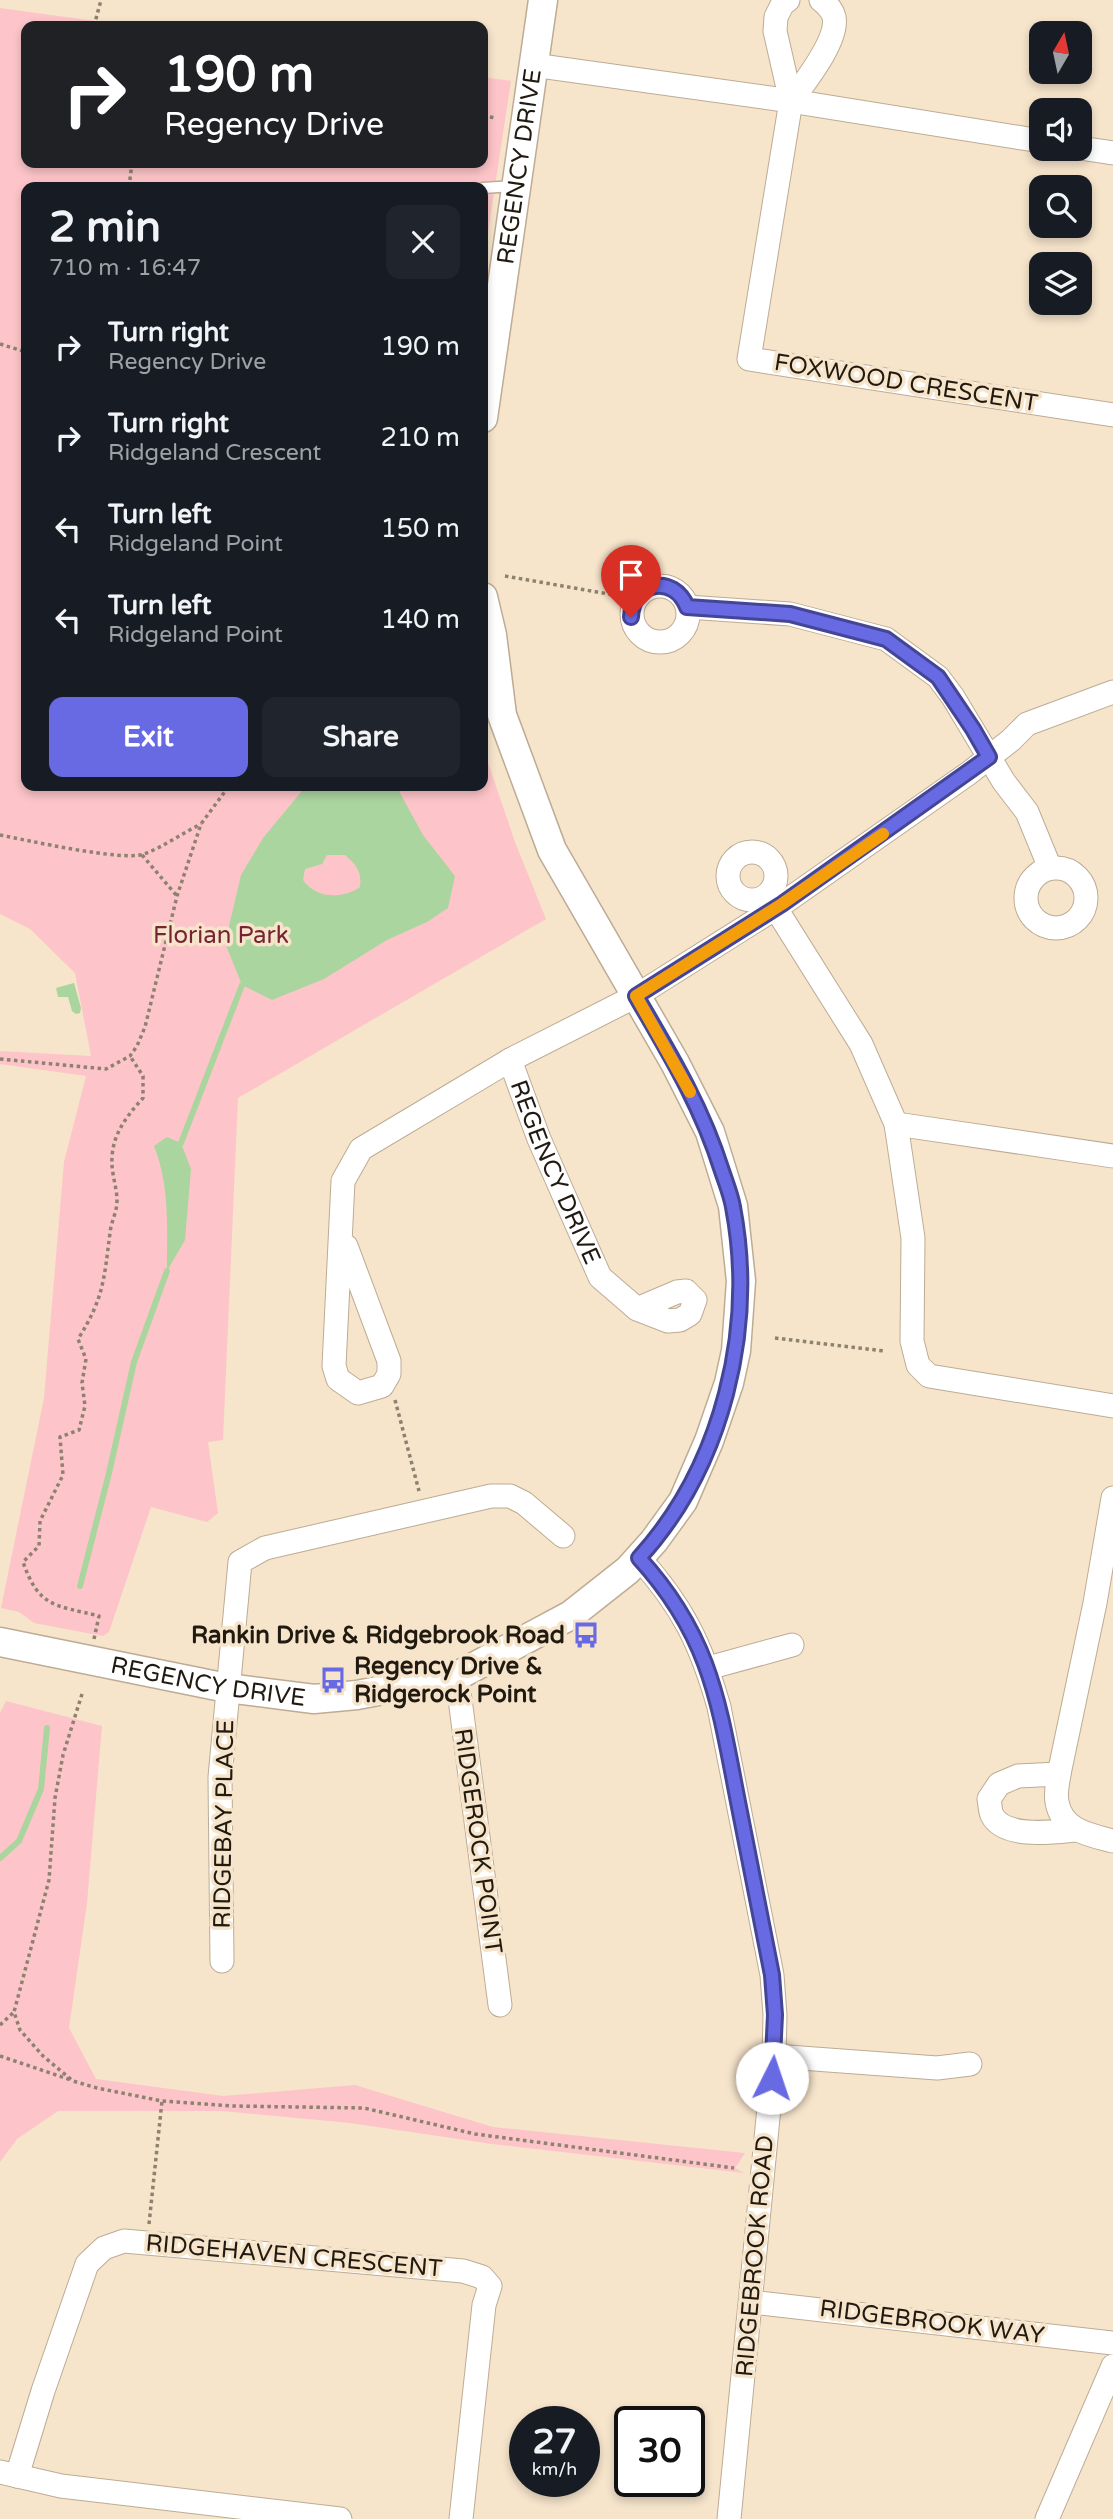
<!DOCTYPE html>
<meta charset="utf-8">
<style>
:root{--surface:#171b24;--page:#20242c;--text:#f1f3f6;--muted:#9ea1a6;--accent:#686ae4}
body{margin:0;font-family:"Varela Round",sans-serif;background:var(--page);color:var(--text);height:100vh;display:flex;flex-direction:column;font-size:26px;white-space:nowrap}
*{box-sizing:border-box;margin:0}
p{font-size:23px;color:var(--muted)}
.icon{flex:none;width:38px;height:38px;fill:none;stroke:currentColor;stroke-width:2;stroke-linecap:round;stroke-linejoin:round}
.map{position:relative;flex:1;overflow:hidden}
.side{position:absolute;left:21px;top:182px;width:467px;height:609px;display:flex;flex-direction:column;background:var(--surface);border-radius:14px;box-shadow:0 4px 10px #0003}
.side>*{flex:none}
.hud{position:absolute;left:21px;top:21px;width:467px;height:147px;border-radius:14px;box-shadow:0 4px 10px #0003;background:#202124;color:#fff;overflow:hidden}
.needle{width:46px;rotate:9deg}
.tools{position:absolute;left:1029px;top:21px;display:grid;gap:14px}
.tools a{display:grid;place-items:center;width:63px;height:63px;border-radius:14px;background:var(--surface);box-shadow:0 4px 10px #0003;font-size:35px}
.speed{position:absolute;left:509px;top:2406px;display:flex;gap:14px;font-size:35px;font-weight:700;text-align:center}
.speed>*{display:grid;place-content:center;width:91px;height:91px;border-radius:50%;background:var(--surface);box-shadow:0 4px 10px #0003;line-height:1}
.speed small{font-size:18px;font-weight:400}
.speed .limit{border:4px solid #111;border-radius:10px;background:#fff;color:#111}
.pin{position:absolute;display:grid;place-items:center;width:60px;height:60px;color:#fff;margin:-72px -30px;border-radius:50% 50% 50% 0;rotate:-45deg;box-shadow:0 0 7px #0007}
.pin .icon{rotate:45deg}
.me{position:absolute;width:77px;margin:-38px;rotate:4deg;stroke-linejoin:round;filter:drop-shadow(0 0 5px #0008)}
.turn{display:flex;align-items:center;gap:24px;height:147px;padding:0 28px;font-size:32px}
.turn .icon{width:91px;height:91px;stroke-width:2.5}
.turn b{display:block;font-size:49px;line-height:60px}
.round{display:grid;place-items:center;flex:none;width:74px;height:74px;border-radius:14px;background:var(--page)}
.overview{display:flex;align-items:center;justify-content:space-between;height:119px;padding:0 28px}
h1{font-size:42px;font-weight:800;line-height:52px}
.button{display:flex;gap:14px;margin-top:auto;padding:14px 28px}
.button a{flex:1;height:80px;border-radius:14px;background:var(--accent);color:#fff;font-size:28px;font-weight:800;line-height:80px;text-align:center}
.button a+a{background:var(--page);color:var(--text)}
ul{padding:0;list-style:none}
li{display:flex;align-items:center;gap:21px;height:91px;padding:0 28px}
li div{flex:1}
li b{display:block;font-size:26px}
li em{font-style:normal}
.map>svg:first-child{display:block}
</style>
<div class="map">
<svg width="1113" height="2519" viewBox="0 0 1113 2519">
<rect width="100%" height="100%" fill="#f6e4cb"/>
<!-- green -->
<g fill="#fdc5c9">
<polygon points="0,8 132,26 26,26 26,163 483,163 483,77 511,81 483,265 483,187 26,187 26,786 483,786 483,748 515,842 546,919 238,1098 223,1440 208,1442 218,1513 207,1522 151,1507 109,1632 103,1636 34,1623 19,1612 1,1608 44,1398 64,1162 86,1076 0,1064 0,1051 91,1056 75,973 30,929 0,914"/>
<polygon points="6,1701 102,1726 87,1903 69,2028 96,2079 223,2096 355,2085 493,2127 745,2153 735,2168 744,2173 492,2144 350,2123 222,2111 58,2111 17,2139 0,2162 0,1713"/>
</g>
<!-- water -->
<g fill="#abd59f" fill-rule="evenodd">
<path d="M306 786H401L400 793 423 835 455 876 448 908 427 922 387 940 324 979 272 1000 242 985 225 943 241 875 263 838ZM327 855H345C356 865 362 871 360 887 343 899 316 899 303 880L305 869 322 864Z"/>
<polygon points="74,983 81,1008 80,1013 76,1014 72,1011 68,997 58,997 56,988"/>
<path d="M167 1137 181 1143 191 1169 185 1240 167 1271C167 1229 170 1186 154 1146Z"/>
</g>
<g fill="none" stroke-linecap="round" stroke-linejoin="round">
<!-- stream -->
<g stroke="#abd59f" stroke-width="6">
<polyline points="181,1143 242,985"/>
<polyline points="80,1586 109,1473 134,1362 167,1271"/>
<polyline points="0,1858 19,1841 41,1789 47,1728"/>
</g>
<!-- service casing -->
<g stroke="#bdac95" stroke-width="13">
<polyline id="service" points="483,188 513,186"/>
</g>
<!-- minor casing -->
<g stroke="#bdac95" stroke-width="25">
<g id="minor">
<polyline points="788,0 782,5 776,17 775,31 791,101 749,359 1113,415"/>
<polyline points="533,65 791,101 1041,141"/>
<path d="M791 101C804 83 839 40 834 17 832 9 827 5 821 0"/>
<polyline points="1080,148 1113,153"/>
<circle cx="660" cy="614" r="28"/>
<polyline points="687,607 790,614 886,639 938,677 953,697 1004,782 1027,812 1050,868"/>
<circle cx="752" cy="876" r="24"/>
<circle cx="1056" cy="898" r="30"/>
<polyline points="768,896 861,1044 896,1124 913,1238 912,1341 918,1365 929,1376 1113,1406"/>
<path id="s1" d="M510 1060 539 1139 600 1277 637 1309 668 1321 680 1320 690 1314 695 1300 686 1291 677 1292 637 1309"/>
<polyline points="896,1124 1113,1156"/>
<polyline points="341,1243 346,1246 389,1361 389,1374 382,1386 358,1393 338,1379 334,1366 343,1181 361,1149 510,1060 636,996 782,904 969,773 1011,740 1027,724 1113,692"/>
<path d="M1113 1498 1095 1603 1059 1774C1058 1782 1055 1793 1057 1802 1062 1831 1090 1835 1113 1841"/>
<path d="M639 1558C683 1607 701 1644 719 1707L772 1975 775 2015 774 2056 729 2519"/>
<polyline points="708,1668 792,1645"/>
<polyline points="457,1676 500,2005"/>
<path d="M1059 1774 1018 1776 999 1784 989 1799C990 1803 990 1811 992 1815 1004 1839 1054 1832 1075 1830"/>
<polyline points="222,1961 220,1777 240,1562 265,1548 491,1496 510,1496 524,1503 563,1536"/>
<polyline points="774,2056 937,2068 970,2064"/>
<polyline points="751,2302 1113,2343"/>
<polyline points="0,2472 61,2486 340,2519"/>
<polyline points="17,2476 43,2391 87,2264 104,2248 124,2241 463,2271 482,2277 490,2286 484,2305 461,2519"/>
<polyline points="1047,2519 1113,2366"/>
</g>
</g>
<!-- tertiary casing -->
<g stroke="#bdac95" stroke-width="31">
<g id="tertiary">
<path id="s2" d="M483 418 543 0"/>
<path id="s3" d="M0 1642 227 1688 314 1699 357 1695 457 1676 571 1615 628 1570 654 1541 683 1501 709 1441 729 1383 736 1351 741 1281 733 1206 710 1132 675 1063 552 850 502 715 492 635 483 597"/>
</g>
</g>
<!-- path -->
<g stroke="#8d8170" stroke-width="3.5" stroke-dasharray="3.5 3.5" stroke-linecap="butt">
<polyline points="94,26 101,0"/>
<polyline points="483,116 496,118"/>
<polyline points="129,187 132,163"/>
<polyline points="0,344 26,352"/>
<polyline points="505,576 620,596"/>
<path d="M0 835C26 840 124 862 144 854 163 847 183 833 201 824"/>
<polyline points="142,855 177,896"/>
<polyline points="0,1059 106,1069 130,1056 137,1046 145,1027 177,896 201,824 229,786"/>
<polyline points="775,1338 884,1351"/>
<polyline points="395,1400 419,1491"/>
<path d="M94 1639 99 1616C55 1605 39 1608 23 1562L39 1546 40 1521 63 1475 60 1437 79 1430 85 1406 82 1383 86 1359 78 1339C104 1298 104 1279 110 1233 111 1222 117 1212 117 1201 117 1187 111 1173 112 1158 113 1133 127 1116 143 1098V1076L130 1056"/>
<polyline points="82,1694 63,1755 55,1798 49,1880 14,2012 20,2030 43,2056 73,2081 97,2088 162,2101 233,2106 364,2108 475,2134 734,2168"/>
<polyline points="0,2025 14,2012"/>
<polyline points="0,2056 71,2080"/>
<polyline points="149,2224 162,2101"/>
</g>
<!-- service -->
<use href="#service" stroke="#fff" stroke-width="10"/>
<!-- minor -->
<use href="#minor" stroke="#fff" stroke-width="23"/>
<!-- tertiary -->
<use href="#tertiary" stroke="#fff" stroke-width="28"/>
</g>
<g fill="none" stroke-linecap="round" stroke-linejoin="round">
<!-- route casing -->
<g stroke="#444594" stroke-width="18">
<path id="route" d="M631 617C633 581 674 574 687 607L790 614 886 639 938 677 973 729 989 757 782 904 636 996C670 1054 702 1107 722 1171 726 1183 731 1195 733 1207 756 1328 723 1466 639 1558 712 1638 719 1705 739 1807 750 1863 761 1919 772 1975L775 2015 772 2078"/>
</g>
<!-- route -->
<use href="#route" stroke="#686ae4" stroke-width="12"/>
<!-- slow -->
<polyline stroke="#f59e0b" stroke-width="12" points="690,1092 636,996 782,904 883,834"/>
</g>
<!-- icons -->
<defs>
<g id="bus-bare" transform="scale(2.1)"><path d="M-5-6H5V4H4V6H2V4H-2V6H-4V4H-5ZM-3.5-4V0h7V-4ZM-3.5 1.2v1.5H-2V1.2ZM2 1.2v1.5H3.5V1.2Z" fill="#686ae4" stroke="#f6e4cb" stroke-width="2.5" paint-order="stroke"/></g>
</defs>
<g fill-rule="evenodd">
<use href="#bus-bare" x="586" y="1635"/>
<use href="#bus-bare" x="333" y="1680"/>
</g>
<g text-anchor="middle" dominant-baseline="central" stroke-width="7" stroke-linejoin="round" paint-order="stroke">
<!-- street labels -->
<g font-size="24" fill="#201a11" stroke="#f6e4cb">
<text stroke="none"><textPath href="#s2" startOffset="254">REGENCY DRIVE</textPath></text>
<text transform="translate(906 383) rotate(9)">FOXWOOD CRESCENT</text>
<text stroke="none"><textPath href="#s1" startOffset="121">REGENCY DRIVE</textPath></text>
<text stroke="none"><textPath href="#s3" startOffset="212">REGENCY DRIVE</textPath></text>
<text transform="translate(224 1824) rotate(-89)">RIDGEBAY PLACE</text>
<text transform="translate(478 1841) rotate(82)">RIDGEROCK POINT</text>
<text transform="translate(294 2256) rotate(5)">RIDGEHAVEN CRESCENT</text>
<text transform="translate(755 2256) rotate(-85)">RIDGEBROOK ROAD</text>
<text transform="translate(932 2322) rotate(7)">RIDGEBROOK WAY</text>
</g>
<!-- park labels -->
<g font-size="24" fill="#762333" stroke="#f6e4cb">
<text x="221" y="935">Florian Park</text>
</g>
<!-- poi labels -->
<g font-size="24" font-weight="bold" fill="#201a11" stroke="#f6e4cb" text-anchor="end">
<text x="565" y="1635">Rankin Drive &amp; Ridgebrook Road</text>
<text x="354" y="1666" text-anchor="start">Regency Drive &amp;<tspan x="354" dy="28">Ridgerock Point</tspan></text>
</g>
</g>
</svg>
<div class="tools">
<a><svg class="needle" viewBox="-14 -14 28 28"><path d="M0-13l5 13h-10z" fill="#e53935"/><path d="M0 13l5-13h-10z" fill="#9ea1a6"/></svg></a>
<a><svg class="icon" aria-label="sound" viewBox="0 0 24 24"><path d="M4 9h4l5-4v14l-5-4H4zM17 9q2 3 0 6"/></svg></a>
<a><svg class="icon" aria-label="search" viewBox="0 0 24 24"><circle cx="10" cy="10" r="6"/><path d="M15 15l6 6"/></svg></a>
<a><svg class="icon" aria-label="layers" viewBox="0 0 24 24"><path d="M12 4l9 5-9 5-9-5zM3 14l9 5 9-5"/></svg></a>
</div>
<div class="speed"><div>27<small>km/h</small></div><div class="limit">30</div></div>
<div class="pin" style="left:631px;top:617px;background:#d93025"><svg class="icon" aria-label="arrive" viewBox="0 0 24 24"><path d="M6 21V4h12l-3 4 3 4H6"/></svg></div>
<svg class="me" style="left:772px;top:2078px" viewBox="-20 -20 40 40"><circle r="19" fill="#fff"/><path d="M0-13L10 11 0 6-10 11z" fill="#686ae4"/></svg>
<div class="hud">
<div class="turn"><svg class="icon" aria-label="right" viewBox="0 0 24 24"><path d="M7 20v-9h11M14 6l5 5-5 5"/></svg><div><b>190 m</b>Regency Drive</div></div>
</div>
<section class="side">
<div class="overview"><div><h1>2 min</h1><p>710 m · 16:47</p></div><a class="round"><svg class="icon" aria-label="close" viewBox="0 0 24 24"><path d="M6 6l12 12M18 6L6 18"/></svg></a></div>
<ul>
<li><svg class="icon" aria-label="right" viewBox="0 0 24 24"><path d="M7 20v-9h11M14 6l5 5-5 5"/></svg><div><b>Turn right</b><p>Regency Drive</p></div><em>190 m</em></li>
<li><svg class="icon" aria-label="right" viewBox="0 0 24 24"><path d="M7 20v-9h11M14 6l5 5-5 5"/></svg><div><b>Turn right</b><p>Ridgeland Crescent</p></div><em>210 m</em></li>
<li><svg class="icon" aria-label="left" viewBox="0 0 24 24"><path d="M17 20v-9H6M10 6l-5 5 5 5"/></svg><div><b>Turn left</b><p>Ridgeland Point</p></div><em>150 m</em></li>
<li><svg class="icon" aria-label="left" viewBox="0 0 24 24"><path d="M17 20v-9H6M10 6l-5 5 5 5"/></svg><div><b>Turn left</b><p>Ridgeland Point</p></div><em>140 m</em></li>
</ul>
<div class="button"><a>Exit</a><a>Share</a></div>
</section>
</div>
